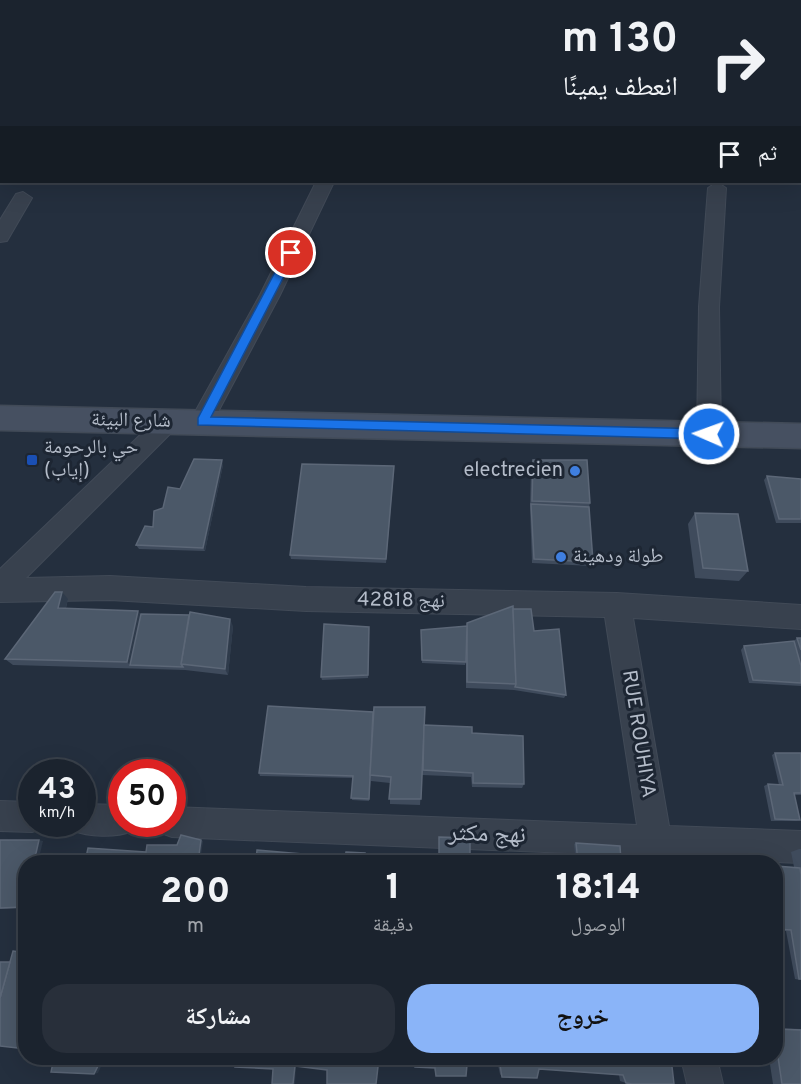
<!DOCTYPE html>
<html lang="ar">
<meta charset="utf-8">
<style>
:root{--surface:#1b232e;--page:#282f3a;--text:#f1f3f6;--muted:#a0a4aa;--line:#39404a;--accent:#8ab4f8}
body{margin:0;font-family:Overpass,"Noto Naskh Arabic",sans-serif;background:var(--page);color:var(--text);direction:rtl;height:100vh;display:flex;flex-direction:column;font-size:22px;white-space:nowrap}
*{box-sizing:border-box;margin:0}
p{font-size:20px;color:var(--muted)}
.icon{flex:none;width:33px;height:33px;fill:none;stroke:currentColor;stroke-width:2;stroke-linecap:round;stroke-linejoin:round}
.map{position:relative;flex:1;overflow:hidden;direction:ltr}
.drawer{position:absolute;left:18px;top:855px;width:765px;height:210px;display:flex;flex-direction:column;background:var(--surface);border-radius:24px;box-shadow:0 6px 24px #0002,0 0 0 2px var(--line);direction:rtl}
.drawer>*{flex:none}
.hud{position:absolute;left:0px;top:0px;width:801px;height:183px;box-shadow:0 6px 24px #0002,0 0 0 2px var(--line);direction:rtl;background:#1b232e;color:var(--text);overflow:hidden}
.speed{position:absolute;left:18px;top:759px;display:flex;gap:12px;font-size:30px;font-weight:700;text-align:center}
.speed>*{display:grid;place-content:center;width:78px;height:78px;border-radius:50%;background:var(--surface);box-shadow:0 6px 24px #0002,0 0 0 2px var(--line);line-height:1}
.speed small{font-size:15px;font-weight:400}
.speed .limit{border:9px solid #d22;background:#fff;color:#111}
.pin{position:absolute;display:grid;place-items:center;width:51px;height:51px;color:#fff;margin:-26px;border:3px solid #fff;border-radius:50%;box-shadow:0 2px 6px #0007}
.me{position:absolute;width:66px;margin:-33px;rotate:272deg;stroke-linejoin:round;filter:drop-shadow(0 0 4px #0008)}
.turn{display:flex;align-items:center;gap:21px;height:126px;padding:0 24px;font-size:27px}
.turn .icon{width:78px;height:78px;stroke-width:2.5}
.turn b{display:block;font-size:42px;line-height:51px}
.then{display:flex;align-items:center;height:57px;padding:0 24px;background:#0003;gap:12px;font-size:22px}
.eta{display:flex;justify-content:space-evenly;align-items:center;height:102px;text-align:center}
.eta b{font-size:36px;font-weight:800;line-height:42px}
.cta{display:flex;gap:12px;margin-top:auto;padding:12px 24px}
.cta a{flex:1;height:69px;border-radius:24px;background:var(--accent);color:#111;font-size:24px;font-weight:800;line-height:69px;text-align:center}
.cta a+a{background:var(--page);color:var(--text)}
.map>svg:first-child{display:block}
</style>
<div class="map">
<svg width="801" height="1084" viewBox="0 0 801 1084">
<rect width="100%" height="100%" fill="#242f3e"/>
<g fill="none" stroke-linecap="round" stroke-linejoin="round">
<!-- canal -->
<rect fill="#17263c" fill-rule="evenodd" x="0" y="164" width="2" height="14"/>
<!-- street casing -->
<g stroke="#414a57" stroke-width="2">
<g id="street">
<polygon points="63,0 77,0 62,2"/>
<polygon points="274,0 288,0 273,2"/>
<polygon points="399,0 413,0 398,2"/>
<rect x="0" y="129" width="2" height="10"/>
<polygon points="316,182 334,182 280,295 210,427 202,430 194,427 190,421 260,295"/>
<polygon points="717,182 726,188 719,307 721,434 717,441 709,443 701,441 697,434 699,307 708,188"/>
<polygon points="23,192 32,198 7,241 0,242 0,220 16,194"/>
<polygon points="168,413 176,416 180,422 176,428 26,578 110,576 306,587 617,593 801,605 801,629 633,618 669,826 801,831 801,863 674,858 675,862 643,862 642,856 172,837 161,833 157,824 172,824 172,807 637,825 605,617 306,611 110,600 0,602 0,569 160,416"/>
<polygon points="0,801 32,802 32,824 45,824 43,828 32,832 0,831"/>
<path d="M82 804 122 805V824H136L133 831C115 838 89 837 71 830L68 824H82Z"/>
<polygon points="681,1058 717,1058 723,1084 687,1084"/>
</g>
</g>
<!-- secondary casing -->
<g stroke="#414a57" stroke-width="3">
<polygon id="secondary" points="0,406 801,424 801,448 0,430"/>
</g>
<!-- street -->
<use href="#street" fill="#38414e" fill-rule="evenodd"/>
<!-- secondary -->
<use href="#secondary" fill="#465061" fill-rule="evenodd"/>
</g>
<!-- wall -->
<g fill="#3f4b5c">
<polygon points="533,460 590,503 589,507 593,562 592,566 532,563 530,508 531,468"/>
<polygon points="223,465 205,551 139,549 136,545 153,527 163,508"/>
<polygon points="394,470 386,563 291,559 290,555"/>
<polygon points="767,476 801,479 801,523 776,523 764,480"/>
<polygon points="695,513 748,571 739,581 695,578 688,524"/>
<polygon points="68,599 66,608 141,614 233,626 228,675 185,670 13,665 5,659"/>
<polygon points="513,609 534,631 566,695 564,698 514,690 466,688 466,662 465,665 422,663 421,630 467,626 467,623"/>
<polygon points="369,627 368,678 322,680 321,677"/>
<polygon points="797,638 801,638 801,686 749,683 741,650 744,646 794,641"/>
<polygon points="424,725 472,733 524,784 522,788 472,787 471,777 422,775 420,805 390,804 390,783 371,781 371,777 369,801 352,800 353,778 260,776 259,773"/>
<polygon points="775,753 801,753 801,795 794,795 800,820 796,821 771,821 764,786 768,784 779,785 772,755"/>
<polygon points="0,840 43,841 26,862 26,908 0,909"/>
<polygon points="576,843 621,861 623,862 576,862 574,844"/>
<polygon points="799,849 801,849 801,980 795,979 786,931 776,930 776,866 794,867 791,852"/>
<polygon points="776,1028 801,1029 801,1084 773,1084 769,1058 776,1058"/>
<polygon points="415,1058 671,1058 626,1083 620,1081 619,1075 539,1069 502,1077 500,1074 498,1065 467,1065 436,1076 434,1068"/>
</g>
<!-- shaded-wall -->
<g fill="#2f3b4b">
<polygon points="222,460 223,465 205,551 203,548"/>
<polygon points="62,592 68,599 64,615 58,608"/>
<polygon points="138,611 143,617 130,665 127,662"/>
<polygon points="230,619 233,626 228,675 225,669"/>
<polygon points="39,840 43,841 38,862 34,862"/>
<polygon points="201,840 203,841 200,862 198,862"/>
<polygon points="102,1058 105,1058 98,1073 94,1074"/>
<polygon points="296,1065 295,1084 293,1084 295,1066"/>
</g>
<!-- building -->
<g fill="#4b5868" stroke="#5c6777" stroke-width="1.5">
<polygon points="194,459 222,460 203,548 136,545 145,526 153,527 154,511 163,508 168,487 180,489"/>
<polygon points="533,460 587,460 590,503 532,501"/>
<polygon points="302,464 394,466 386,559 290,555"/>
<polygon points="767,476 801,479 801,519 779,519"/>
<polygon points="531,504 589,507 593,562 534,559"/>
<polygon points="695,513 738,514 748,571 703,568"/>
<polygon points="55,592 62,592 58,608 138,611 127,662 5,659"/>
<polygon points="513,606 516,684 467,682 467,623"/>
<polygon points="513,609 531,609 534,631 559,629 566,695 515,687 516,684"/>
<polygon points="190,612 230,619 225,669 181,664"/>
<polygon points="141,614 189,615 181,664 183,667 130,665"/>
<polygon points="324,624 369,627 368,675 321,677"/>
<polygon points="467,626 466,662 422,660 421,630"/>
<polygon points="797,638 801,638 801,650"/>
<polygon points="794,641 801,666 801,683 753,680 744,646"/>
<polygon points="268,706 373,712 369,799 351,798 353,776 259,773"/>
<polygon points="374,707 425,707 421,799 389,799 391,777 370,775"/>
<polygon points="424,725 472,727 472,733 523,736 524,784 473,783 473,773 423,770"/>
<polygon points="775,753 801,753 801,793 794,793 800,820 775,819 768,784 783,785"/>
<polygon points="181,835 201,840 198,862 85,862 88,848 146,852 147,845 177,845"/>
<polygon points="439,837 470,838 470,862 439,862"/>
<polygon points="0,840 39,840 34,862 26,862 26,898 23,907 0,908"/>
<polygon points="576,843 620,846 621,861 623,862 578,862"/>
<polygon points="257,850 302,854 299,862 256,862"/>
<polygon points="346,852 365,853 364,862 344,862"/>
<polygon points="472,861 512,862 472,862"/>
<polygon points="776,866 800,868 801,875 801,979 799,979 791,930 776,929"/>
<polygon points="13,951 26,953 26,1049 0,1046 0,998"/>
<polygon points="0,962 10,962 0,998"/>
<polygon points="776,1029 801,1030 801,1084 782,1084 778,1057 776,1056"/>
<polygon points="54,1058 102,1058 94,1074 51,1072"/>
<polygon points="182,1058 233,1058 232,1061 181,1064"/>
<polygon points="236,1058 379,1058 376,1084 327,1084 327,1070 295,1066 293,1084 272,1084 273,1069 235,1067"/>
<polygon points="415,1058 671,1058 674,1084 632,1084 626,1083 623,1075 539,1069 537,1078 502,1077 500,1065 467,1065 466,1076 436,1076 435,1068 415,1067"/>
</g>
<!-- route -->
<polygon fill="#1a73e8" stroke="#114b97" stroke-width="1.5" points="291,249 296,253 211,417 709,429 716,434 709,439 198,425 198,418 285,253"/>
<!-- markers -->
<rect fill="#1a4fb4" stroke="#1d2633" stroke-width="2" x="26" y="454" width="12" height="12" rx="3"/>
<g fill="#3f7fe0" stroke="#1d2633" stroke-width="2">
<circle cx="575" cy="471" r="6"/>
<circle cx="561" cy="557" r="6"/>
</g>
<g text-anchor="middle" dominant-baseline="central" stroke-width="6" stroke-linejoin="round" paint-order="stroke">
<!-- street labels -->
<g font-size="20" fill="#b4bcc9" stroke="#1d2633">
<text transform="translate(131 421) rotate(1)">شارع البيئة</text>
<text transform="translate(401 601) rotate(1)">نهج 42818</text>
<text transform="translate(638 734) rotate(81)">RUE ROUHIYA</text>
</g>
<!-- poi labels -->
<g font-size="20" fill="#b4bcc9" stroke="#1d2633" text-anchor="start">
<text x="44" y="448">حي بالرحومة<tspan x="44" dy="23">(إياب)</tspan></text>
<text x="563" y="471" text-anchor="end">electrecien</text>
<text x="573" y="557">طولة ودهينة</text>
</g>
<!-- near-street labels -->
<g font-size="24" fill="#b4bcc9" stroke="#1d2633">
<text transform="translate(487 835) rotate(2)">نهج مكثر</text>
</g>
</g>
</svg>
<div class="speed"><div>43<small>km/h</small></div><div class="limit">50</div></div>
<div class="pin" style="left:291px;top:253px;background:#d93025"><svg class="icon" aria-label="arrive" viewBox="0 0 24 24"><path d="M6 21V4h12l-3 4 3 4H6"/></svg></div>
<svg class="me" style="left:709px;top:434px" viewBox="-20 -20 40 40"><circle r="17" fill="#1a73e8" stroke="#fff" stroke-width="3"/><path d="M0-11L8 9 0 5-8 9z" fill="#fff"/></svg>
<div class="hud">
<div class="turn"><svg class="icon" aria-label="right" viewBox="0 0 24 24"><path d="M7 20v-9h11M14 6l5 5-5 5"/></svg><div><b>130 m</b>انعطف يمينًا</div></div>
<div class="then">ثم<svg class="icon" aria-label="arrive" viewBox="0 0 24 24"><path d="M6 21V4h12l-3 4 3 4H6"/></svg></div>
</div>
<section class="drawer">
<div class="eta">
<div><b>18:14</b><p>الوصول</p></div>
<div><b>1</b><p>دقيقة</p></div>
<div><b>200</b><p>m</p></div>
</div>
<div class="cta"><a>خروج</a><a>مشاركة</a></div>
</section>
</div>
